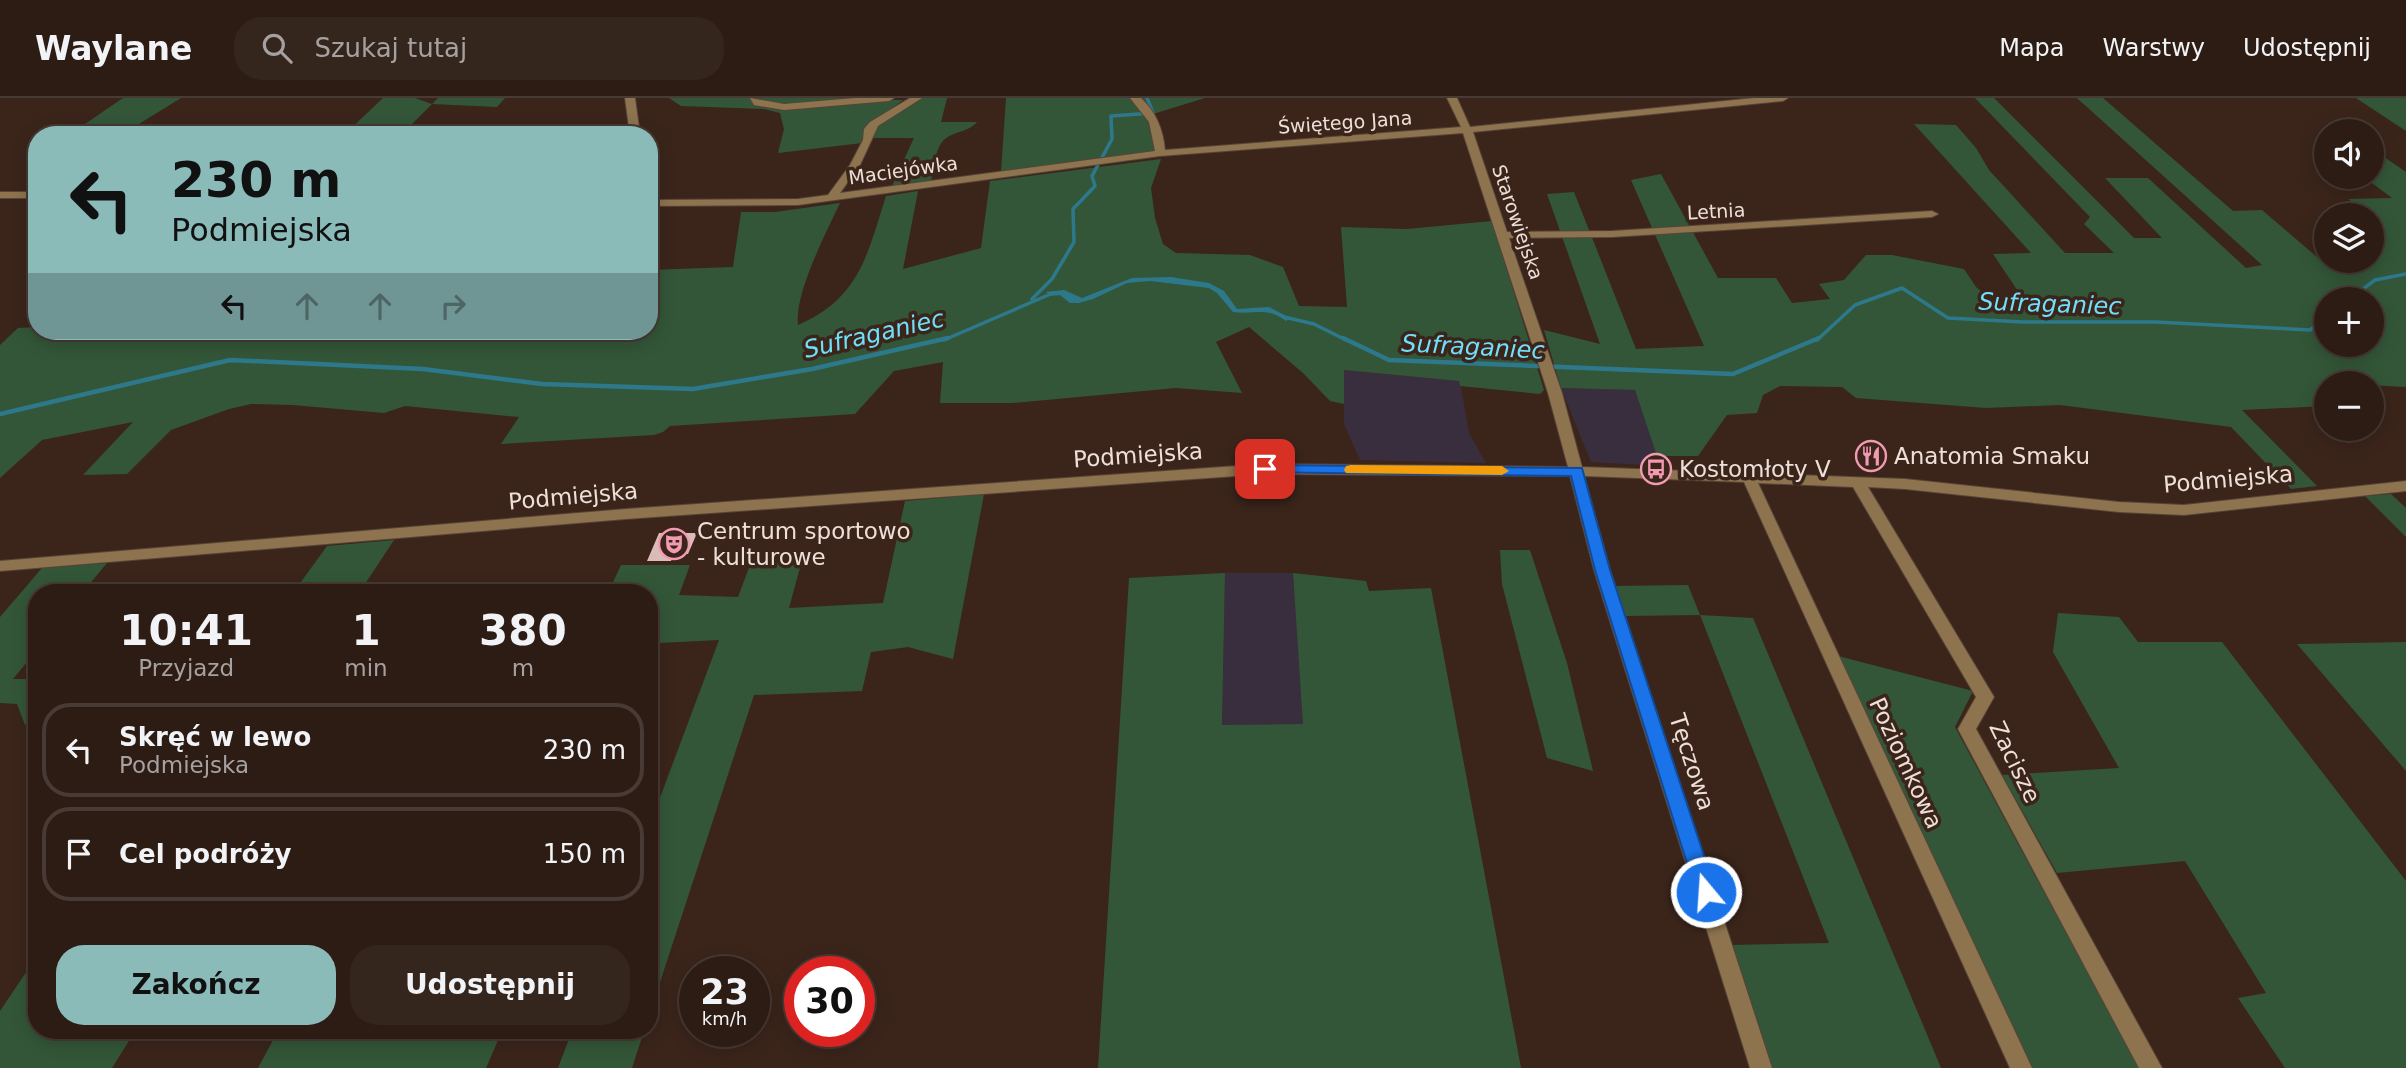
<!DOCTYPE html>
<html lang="pl">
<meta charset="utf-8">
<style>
:root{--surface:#2c1c14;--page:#34251d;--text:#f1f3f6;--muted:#a6a1a0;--line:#483a34;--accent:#8bbbb9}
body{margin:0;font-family:"DejaVu Sans",sans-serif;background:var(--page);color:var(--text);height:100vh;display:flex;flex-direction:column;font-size:26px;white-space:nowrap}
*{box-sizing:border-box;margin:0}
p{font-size:23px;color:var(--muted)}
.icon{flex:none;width:38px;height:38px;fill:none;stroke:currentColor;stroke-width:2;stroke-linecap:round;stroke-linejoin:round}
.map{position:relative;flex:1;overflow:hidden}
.drawer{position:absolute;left:28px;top:486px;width:630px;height:455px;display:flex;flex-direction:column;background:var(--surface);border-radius:28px;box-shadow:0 4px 18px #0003,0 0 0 2px var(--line)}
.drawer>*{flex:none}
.hud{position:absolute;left:28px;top:28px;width:630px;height:214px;border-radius:28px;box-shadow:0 4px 18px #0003,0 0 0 2px var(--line);background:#8bbbb9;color:#111;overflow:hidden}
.fabs{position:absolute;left:2314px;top:21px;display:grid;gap:14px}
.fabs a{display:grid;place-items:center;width:70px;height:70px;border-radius:50%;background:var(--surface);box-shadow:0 4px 18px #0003,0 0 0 2px var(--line);font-size:35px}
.speed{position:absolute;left:679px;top:858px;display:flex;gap:14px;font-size:35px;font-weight:700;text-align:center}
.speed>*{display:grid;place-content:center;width:91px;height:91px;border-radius:50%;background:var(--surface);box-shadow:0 4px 18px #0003,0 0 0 2px var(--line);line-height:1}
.speed small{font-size:18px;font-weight:400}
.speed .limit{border:10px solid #d22;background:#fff;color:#111}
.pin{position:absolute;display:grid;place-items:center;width:60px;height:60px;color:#fff;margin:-30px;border-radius:14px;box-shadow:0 4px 10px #0006}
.me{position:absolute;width:77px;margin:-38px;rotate:342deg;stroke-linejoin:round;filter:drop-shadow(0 0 5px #0008)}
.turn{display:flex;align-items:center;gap:24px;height:147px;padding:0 28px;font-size:32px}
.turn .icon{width:91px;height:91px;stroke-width:2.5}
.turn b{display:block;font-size:49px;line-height:60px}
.lanes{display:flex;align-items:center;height:66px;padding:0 28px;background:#0003;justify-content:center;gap:35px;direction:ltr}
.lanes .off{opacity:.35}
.eta{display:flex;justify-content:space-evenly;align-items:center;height:119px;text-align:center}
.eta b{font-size:42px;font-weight:700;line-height:49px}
.action{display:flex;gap:14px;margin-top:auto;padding:14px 28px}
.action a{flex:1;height:80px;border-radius:28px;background:var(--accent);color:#111;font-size:28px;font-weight:700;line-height:80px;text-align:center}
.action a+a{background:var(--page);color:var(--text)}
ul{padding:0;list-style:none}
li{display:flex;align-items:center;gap:21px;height:94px;margin:0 14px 10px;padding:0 14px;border:4px solid var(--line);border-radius:28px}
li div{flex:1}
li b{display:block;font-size:26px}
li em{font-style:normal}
header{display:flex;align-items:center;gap:42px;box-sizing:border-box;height:98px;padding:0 35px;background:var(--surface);border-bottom:2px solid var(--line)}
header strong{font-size:33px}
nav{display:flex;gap:38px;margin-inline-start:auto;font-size:24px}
.search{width:490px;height:63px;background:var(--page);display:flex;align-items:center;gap:18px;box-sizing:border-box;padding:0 24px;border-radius:28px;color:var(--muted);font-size:26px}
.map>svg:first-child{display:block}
</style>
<header>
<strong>Waylane</strong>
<div class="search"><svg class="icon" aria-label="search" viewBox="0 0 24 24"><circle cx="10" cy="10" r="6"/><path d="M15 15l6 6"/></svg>Szukaj tutaj</div>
<nav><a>Mapa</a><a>Warstwy</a><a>Udostępnij</a></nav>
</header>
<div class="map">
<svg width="2406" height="970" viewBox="0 0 2406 970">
<rect width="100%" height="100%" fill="#3b251b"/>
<!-- commercial -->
<g fill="#392e3d">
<polygon points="1344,272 1460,283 1469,335 1486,365 1360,362 1344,326"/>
<polygon points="1561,290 1635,292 1661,368 1591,364"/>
<polygon points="1225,475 1293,475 1304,627 1222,627"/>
</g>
<!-- green -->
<g fill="#335638" fill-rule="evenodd">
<polygon points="123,0 181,0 121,37 69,37"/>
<polygon points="383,0 415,0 432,6 438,0 505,0 497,9 432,6 401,37 344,37"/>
<polygon points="669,0 868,0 867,2 903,2 876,22 862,45 778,55 784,31 780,15 764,11 681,8"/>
<path d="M923 0H947L941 24H977C968 35 951 33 942 44 935 53 933 73 931 84L891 90 914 40H872L876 28Z"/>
<polygon points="1006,0 1131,0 1155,32 1156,53 1001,74"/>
<polygon points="1140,0 1205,0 1153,16"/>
<path d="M1975 0H1994L2134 140H2162L2105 80H2148L2246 170 2262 167 2077 0H2103L2233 113 2262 112 2324 165 2326 163H2371V117L2348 101 2392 100 2364 79H2371V50L2406 74V289L2326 285V308L2242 312 2317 388 2291 391 2231 329 2060 307 1986 310 1856 300 1842 289 1780 288 1763 297 1757 315 1727 317 1698 358H1657L1635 292 1561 290 1544 232 1600 246 1547 96 1574 94 1636 251 1704 248 1631 82 1661 76 1718 180H1776L1792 205 1830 201 1819 186 1844 182 1866 157H1892L1964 171 1976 189 1993 204 2024 202 1993 156 2031 155 1914 26 1956 27 1976 50 1989 72 2065 155H2114L2084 126 2090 119ZM2326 201H2371V247H2326Z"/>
<polygon points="2356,0 2406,0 2406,33"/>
<path d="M1161 61 1151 90 1155 120 1163 146 1176 155 1250 157 1283 169 1299 208 1347 209 1341 129 1407 131 1492 123 1544 292 1540 296 1460 288 1459 283 1344 272V306L1330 303 1303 275 1249 229 1216 244 1242 295 1176 290 1012 305H940L943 264 894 273 855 316 670 328 663 334 654 337 501 346 519 319 405 308 384 315 293 307 251 306 229 311 171 332 127 376 83 377 133 324 42 342 0 380V247L18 230 37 229V233H649V172L733 169 741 114H775L840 105C826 135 794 196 798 227 860 200 867 157 886 98L918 93 903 171 981 150 990 83Z"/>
<polygon points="984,396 953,561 908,549 871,554 862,593 754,597 649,918 649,729 719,542 659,545 649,571 649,495 608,495 621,467 690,467 679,497 738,499 752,462 804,455 789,510 883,505 905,403"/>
<polygon points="2391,396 2406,410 2406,439 2365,398"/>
<polygon points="394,442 359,495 293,495 327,448"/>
<polygon points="1500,452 1530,452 1567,565 1593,673 1547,660 1502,486"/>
<polygon points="107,465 82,495 37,495 37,552 13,581 37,581 37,627 25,627 17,606 0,605 0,519 42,470"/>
<polygon points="1225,475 1222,627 1303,626 1293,475 1366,483 1369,493 1431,490 1521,970 1098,970 1129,480"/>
<polygon points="1688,487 1700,517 1753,520 1941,970 1769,970 1730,847 1829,845 1700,517 1625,518 1615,488"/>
<polygon points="2058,515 2119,519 2138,544 2222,544 2406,783 2406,970 2285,970 2238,900 2266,895 2185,763 2057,775 2002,677 2119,670 2053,554"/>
<polygon points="2406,544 2406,673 2297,546"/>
<polygon points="1838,558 1973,593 1955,629 2139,970 2031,970"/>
<polygon points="37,858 37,933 135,933 112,970 0,970 0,913"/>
<polygon points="278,933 502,933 486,970 258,970"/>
<polygon points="572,933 644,933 632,970 558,970"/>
</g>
<!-- water -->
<path fill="#2d798b" d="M1171 179 1209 185 1224 193 1237 211 1269 209 1290 220 1286 223C1265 208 1256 217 1233 214L1217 195 1209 190 1150 183 1127 185 1093 201 1079 205H1070L1060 197 1050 198 1046 194 1064 192 1082 200 1132 180Z"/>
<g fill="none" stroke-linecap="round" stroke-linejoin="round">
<!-- stream-far1 -->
<g stroke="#2d798b" stroke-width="3.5">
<polyline points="1032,201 1052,181 1074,144 1073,111 1095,88 1092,78 1112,41 1111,18 1153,15 1147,0"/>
<polyline points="2350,201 2375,182 2406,176"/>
<polyline points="1284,219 1314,226 1346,242"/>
<polyline points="944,242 1053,195"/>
<polyline points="1817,242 1855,207 1902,190 1948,220 2023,224 2156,224 2310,232 2326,220"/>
</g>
<!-- stream -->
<g stroke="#2d798b" stroke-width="4.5">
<polyline points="1343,240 1389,262 1733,276 1819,240"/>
<polyline points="0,316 230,262 423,271 542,286 693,291 812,271 948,240"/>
</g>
</g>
<!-- building -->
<polygon fill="#dbbbb7" points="659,435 697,435 688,456 674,456 671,463 647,463"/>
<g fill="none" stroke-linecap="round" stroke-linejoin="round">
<!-- minor casing -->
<g stroke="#584339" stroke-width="2">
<g id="minor">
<polygon points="625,0 635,0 640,37 630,37"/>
<polygon points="750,0 784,6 855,0 894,0 889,3 784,12 754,7"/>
<path d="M910 0H922L878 28 860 67 840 95 1155 53 1149 24 1130 0H1141C1156 14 1163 31 1165 52L1461 29 1447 0H1457L1470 29 1754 0H1788L1783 3 1473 34 1507 134 1612 133 1932 113 1938 116 1932 119 1612 139 1509 140 1562 295 1582 369 1905 381 2119 404 2184 407 2406 383V393L2184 417 2119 414 1905 391 1868 389 1994 599 1976 631 2162 970H2139L1958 631 1976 599 1853 389 1758 385 2032 970H2010L1744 384 1584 378 1610 472 1772 970H1750L1594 472 1570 378 1265 376 626 421 0 473V463L626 411 1265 366 1568 369 1548 295 1463 35 1160 58 798 107 649 108V102L798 101 828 97 850 67 863 42 864 31 870 24Z"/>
<rect x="0" y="94" width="37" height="6"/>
</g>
</g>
<!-- minor -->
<use href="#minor" fill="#8d734e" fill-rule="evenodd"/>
</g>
<!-- route -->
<polygon fill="#1a73e8" stroke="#114b97" stroke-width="2" points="1265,367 1582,370 1610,472 1716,794 1713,800 1706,803 1699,800 1696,794 1595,472 1571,378 1260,374 1258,371 1260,368"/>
<!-- slow -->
<polygon fill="#f59e0b" points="1351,367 1502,368 1509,373 1502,377 1346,375 1344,372 1346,368"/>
<!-- icons -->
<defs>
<g id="restaurant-ring" transform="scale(1.575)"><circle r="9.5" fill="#3b251b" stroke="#f19ab2" stroke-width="1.5"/><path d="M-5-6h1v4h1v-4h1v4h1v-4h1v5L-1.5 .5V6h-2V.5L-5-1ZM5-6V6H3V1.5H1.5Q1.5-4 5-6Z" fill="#f19ab2"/></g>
<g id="bus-ring" transform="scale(1.575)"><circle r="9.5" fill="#3b251b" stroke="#f19ab2" stroke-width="1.5"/><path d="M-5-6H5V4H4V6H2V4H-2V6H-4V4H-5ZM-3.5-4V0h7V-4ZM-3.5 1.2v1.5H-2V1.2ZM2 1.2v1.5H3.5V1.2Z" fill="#f19ab2"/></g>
<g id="theatre-ring" transform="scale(1.575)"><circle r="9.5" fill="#3b251b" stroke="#f19ab2" stroke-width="1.5"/><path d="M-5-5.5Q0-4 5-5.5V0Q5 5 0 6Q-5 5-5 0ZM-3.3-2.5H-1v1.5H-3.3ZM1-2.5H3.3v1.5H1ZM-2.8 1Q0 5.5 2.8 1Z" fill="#f19ab2"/></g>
</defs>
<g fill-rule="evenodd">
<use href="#restaurant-ring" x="1871" y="358"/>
<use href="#bus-ring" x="1656" y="371"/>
<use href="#theatre-ring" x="674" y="446"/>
</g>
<g text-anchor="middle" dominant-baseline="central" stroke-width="7" stroke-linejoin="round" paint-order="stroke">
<!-- far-street labels -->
<g font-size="19" fill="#eedfd8" stroke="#3b251b">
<text transform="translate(1345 24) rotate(-4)">Świętego Jana</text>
<text transform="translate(903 72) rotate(-8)">Maciejówka</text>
<text transform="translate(1716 113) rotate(-3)">Letnia</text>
<text transform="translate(1518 124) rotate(71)">Starowiejska</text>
</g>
<!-- street labels -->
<g font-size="23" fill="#eedfd8" stroke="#3b251b">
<text transform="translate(1138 357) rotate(-4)">Podmiejska</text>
<text transform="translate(2228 381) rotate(-5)">Podmiejska</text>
<text transform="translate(573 398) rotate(-5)">Podmiejska</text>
<text transform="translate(1692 664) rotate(72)">Tęczowa</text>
<text transform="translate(2015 664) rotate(64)">Zacisze</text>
<text transform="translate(1906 665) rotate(65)">Poziomkowa</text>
</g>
<!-- poi labels -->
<g font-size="23" fill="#eedfd8" stroke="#3b251b" text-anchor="start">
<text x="1894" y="358">Anatomia Smaku</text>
<text x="1679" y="371">Kostomłoty V</text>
<text x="697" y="433">Centrum sportowo<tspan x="697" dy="26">- kulturowe</tspan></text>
</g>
<!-- water labels -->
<g font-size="24" font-style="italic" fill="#70dffa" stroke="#3b251b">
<text transform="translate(2050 206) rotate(2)">Sufraganiec</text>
<text transform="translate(874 236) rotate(-13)">Sufraganiec</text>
<text transform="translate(1473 249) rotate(3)">Sufraganiec</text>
</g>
</g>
</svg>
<div class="fabs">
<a><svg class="icon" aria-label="sound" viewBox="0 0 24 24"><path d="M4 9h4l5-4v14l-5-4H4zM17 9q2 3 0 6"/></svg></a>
<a><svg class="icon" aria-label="layers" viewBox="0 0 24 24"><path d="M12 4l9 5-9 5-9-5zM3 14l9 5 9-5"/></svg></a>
<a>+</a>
<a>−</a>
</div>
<div class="speed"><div>23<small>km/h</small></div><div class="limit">30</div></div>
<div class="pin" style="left:1265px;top:371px;background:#d93025"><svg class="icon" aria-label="arrive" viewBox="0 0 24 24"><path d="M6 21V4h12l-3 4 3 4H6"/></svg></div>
<svg class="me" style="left:1706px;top:794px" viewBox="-20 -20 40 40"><circle r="17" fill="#1a73e8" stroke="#fff" stroke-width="3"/><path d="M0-11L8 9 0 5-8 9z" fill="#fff"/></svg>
<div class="hud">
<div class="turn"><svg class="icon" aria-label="left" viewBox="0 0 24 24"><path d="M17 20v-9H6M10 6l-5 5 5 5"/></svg><div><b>230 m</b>Podmiejska</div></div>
<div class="lanes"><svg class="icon" aria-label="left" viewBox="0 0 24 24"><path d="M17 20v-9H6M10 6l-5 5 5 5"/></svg><svg class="icon off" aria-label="ahead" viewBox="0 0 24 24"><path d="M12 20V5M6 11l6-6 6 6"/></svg><svg class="icon off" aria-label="ahead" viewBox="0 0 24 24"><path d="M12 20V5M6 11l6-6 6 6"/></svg><svg class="icon off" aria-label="right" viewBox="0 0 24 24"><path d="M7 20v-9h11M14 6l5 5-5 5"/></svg></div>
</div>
<section class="drawer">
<div class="eta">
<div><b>10:41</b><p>Przyjazd</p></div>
<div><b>1</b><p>min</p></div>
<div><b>380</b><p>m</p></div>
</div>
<ul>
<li><svg class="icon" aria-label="left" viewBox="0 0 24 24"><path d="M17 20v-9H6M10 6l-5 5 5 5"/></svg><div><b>Skręć w lewo</b><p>Podmiejska</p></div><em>230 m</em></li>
<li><svg class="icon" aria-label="arrive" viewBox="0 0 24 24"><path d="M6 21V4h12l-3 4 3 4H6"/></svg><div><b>Cel podróży</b></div><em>150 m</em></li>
</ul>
<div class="action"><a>Zakończ</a><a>Udostępnij</a></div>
</section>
</div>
